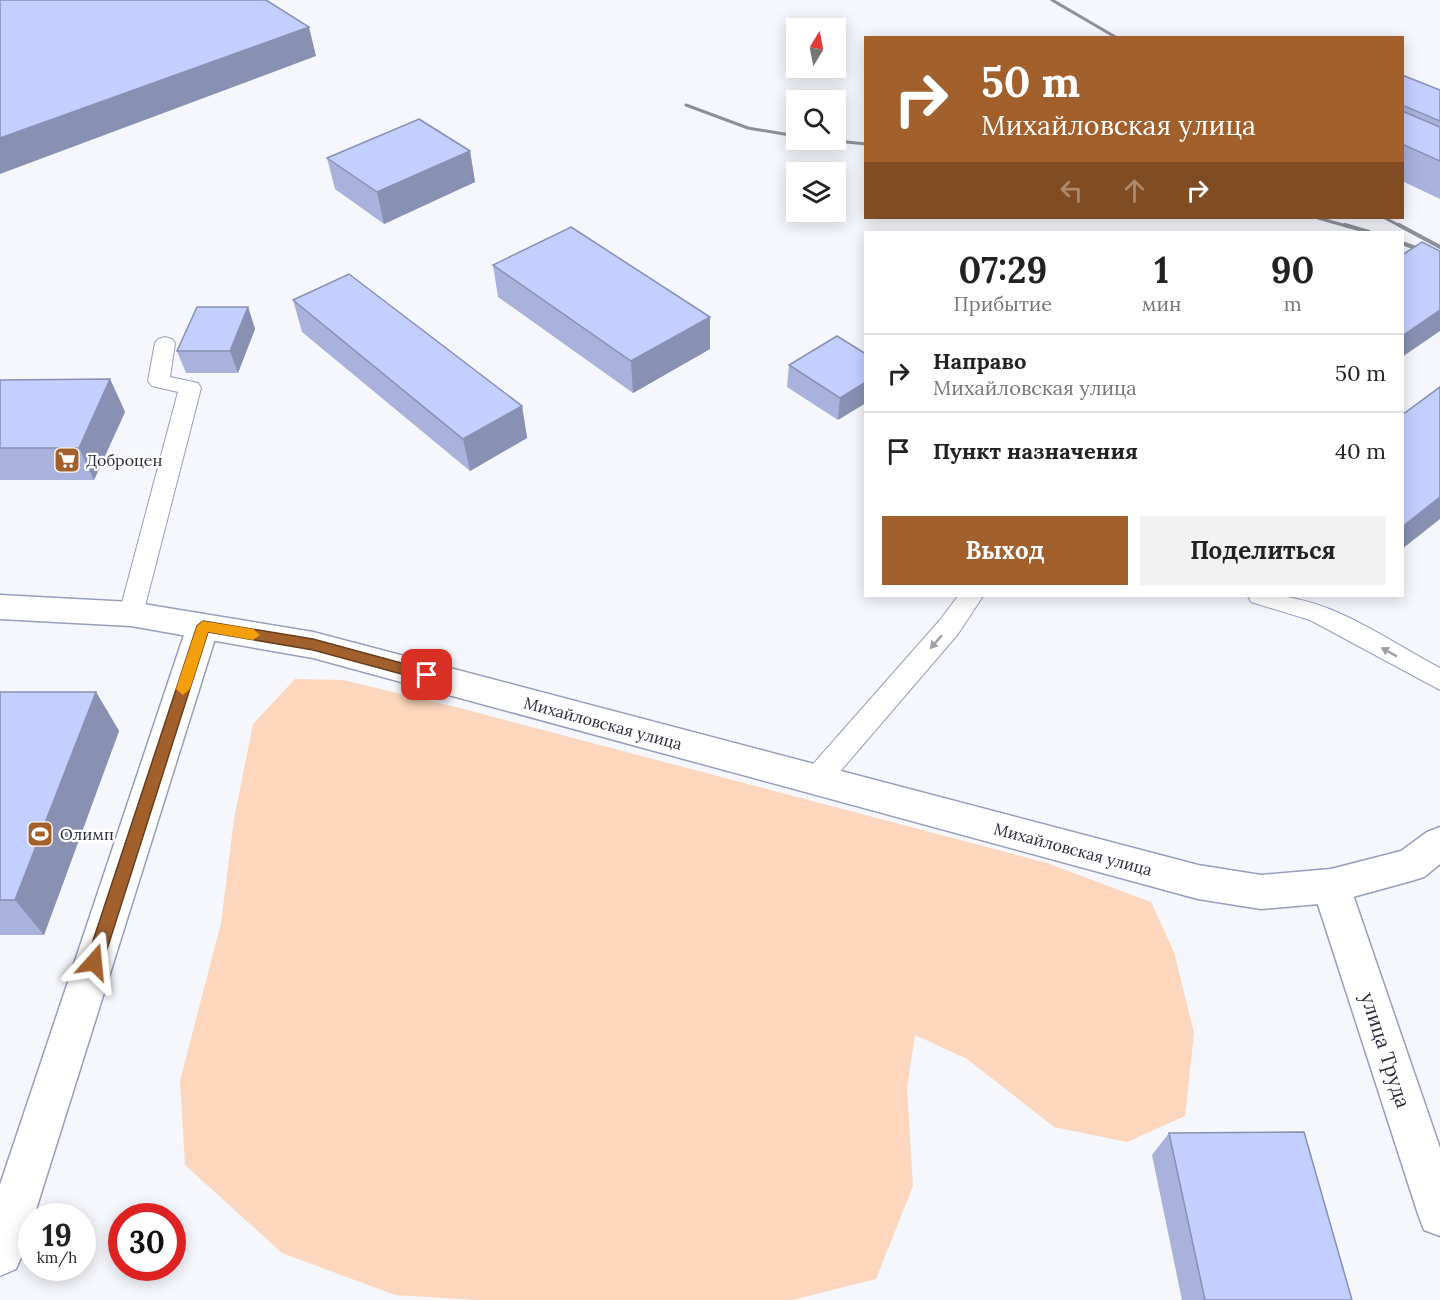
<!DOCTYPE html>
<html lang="ru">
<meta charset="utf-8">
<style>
:root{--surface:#fff;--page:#f2f2f2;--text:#222;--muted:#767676;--line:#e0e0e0;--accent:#a1602c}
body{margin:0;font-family:Lora,serif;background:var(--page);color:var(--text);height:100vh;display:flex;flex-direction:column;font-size:22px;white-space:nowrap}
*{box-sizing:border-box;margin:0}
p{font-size:20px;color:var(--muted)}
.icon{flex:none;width:33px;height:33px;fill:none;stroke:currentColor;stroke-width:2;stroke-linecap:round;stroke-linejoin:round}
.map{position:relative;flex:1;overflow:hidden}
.sheet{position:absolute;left:864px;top:231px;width:540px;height:366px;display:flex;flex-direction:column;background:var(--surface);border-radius:0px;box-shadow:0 3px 15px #0003}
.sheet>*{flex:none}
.banner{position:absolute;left:864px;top:36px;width:540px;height:183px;border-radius:0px;box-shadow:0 3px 15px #0003;background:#a1602c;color:#fff;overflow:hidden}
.needle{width:39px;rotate:10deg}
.tools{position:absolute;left:786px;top:18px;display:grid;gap:12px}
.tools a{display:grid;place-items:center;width:60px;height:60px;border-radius:0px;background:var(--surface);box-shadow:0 3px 15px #0003;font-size:30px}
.speed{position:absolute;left:18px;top:1203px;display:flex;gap:12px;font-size:30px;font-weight:700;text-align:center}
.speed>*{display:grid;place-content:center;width:78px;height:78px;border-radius:50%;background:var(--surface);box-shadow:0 3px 15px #0003;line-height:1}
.speed small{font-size:15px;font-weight:400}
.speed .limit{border:9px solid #d22;background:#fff;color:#111}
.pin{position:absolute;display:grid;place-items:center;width:51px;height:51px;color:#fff;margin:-26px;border-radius:12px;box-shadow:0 3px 9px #0006}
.me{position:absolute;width:66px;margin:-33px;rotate:18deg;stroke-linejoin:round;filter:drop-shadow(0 0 4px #0008)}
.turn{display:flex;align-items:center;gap:21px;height:126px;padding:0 18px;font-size:27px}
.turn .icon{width:78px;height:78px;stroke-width:2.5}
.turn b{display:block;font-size:42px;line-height:51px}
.lanes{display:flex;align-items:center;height:57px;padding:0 18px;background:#0003;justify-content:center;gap:30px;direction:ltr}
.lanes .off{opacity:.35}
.eta{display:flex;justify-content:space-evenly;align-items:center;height:102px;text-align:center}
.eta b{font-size:36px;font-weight:800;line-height:42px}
.cta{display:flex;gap:12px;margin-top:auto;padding:12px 18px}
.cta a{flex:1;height:69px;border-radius:0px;background:var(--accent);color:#fff;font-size:24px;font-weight:800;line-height:69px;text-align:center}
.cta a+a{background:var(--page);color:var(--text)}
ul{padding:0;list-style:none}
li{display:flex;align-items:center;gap:18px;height:78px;padding:0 18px;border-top:2px solid var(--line)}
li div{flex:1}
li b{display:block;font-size:22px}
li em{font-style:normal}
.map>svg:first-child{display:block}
</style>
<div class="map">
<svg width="1440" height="1300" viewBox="0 0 1440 1300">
<rect width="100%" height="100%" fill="#f5f7fd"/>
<!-- green -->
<polygon fill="#fcd7bd" points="295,679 343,680 456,707 1047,863 1151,902 1174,952 1194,1033 1185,1116 1127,1142 1054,1127 967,1059 915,1035 907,1088 913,1186 876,1279 793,1300 476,1300 395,1295 282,1253 185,1165 180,1081 221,923 234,819 253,724"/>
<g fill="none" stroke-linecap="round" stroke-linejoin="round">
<!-- lane casing -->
<g stroke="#979ebc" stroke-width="2">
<g id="lane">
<polygon points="165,337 172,339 175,343 170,377 198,383 201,388 143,614 140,621 131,623 122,621 119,614 178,392 152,386 148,381 155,343 158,339"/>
<polygon points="958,596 983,596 958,634 826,788 816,791 806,788 802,780 806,772 940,620"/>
<path d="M1248 596C1318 588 1380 636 1440 668V690L1310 620 1251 602Z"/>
</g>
</g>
<!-- street casing -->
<g stroke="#979ebc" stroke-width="3">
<g id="street">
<path d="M203 614 214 617 219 626 34 1216H32C32 1235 23 1253 16 1269L0 1276V1185L187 626 192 617Z"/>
<polygon points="1331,869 1344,874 1350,886 1440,1148 1440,1236 1424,1230 1418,1214 1312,886 1318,874"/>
</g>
</g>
<!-- primary casing -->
<g stroke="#979ebc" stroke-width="3">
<polygon id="primary" points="0,595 131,602 313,632 1198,865 1261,875 1331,869 1401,851 1427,832 1440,827 1440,864 1424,877 1411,881 1331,903 1261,909 1198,899 313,658 131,626 0,619"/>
</g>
<!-- lane -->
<use href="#lane" fill="#fff" fill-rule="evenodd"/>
<!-- street -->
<use href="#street" fill="#fff" fill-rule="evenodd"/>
<!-- primary -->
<use href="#primary" fill="#fff" fill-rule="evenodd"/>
<!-- rail-far1 -->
<g stroke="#8e9099" stroke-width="3">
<polyline points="1052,0 1117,38"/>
<polyline points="686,105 748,128 796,136"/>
<polyline points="827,140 866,144"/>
<polyline points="1318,218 1350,227"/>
<polyline points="1385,218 1402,227"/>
</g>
<!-- rail -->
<g stroke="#8e9099" stroke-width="4">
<polyline points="1345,225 1369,232"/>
<polyline points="1399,225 1440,247"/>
<polyline points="1402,243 1440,257"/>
</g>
</g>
<!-- wall -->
<g fill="#a8b2db">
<polygon points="1402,75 1440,90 1440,199 1402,181"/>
<polygon points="470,151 475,182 384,224 335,189 327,158"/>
<polygon points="493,265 710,317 710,349 633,393 498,297"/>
<polygon points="293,300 522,406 527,438 470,471 302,332"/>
<polygon points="248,307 255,329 238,373 186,373 177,351"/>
<polygon points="866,354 838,420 787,387 789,365"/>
<polygon points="110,379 125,412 94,480 0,480 0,380"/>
<polygon points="0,692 96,692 119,731 44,935 0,935"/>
<polygon points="1169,1133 1352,1300 1182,1300 1152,1155"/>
</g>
<!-- shaded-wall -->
<g fill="#8891b2">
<polygon points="309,27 316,56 0,174 0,138"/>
<polygon points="470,151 475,182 384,224 377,192"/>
<polygon points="248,307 255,329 238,373 230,351"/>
<polygon points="1440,310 1440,331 1402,357 1402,336"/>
<polygon points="710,317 710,349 633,393 631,361"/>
<polygon points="110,379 125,412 94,480 79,448"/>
<polygon points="866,382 866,403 838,420 840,398"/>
<polygon points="522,406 527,438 470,471 463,439"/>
<polygon points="1440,497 1440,519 1402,549 1402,527"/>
<polygon points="96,692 119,731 44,935 15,900"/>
</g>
<!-- building -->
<g fill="#c3cfff" stroke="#8891b2" stroke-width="1.5">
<polygon points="0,0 266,0 309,27 0,138"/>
<polygon points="1402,75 1440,90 1440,121 1402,105"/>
<polygon points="1402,111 1440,127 1440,161 1402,144"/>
<polygon points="419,119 470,151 377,192 327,158"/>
<polygon points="571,227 710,317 631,361 493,265"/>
<polygon points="1422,242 1440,251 1440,310 1402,336 1402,255"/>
<polygon points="349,274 522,406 463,439 293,300"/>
<polygon points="197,307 248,307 230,351 177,351"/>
<polygon points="837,336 866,354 866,382 840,398 789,365"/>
<polygon points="110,379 79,448 0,448 0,380"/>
<polygon points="1440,387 1440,497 1402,527 1402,415"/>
<polygon points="0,692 96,692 15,900 0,900"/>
<polygon points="1304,1132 1352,1300 1205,1300 1169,1133"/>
</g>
<!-- one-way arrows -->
<defs><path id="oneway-solid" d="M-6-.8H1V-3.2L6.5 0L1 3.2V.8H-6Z" transform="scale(1.5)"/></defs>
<g fill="#9fa0a6">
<use href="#oneway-solid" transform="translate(936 642) rotate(131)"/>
<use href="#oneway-solid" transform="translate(1389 652) rotate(-151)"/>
</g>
<!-- route -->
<polygon fill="#a1602c" stroke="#693e1d" stroke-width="1.5" points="203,621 313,639 427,670 434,675 427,681 313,650 208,632 103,962 100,967 94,969 89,967 86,962 197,626"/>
<!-- slow -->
<polygon fill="#f59e0b" points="203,621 253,629 260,635 253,640 208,632 190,689 183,695 176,689 197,626"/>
<!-- icons -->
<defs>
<g id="supermarket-square" transform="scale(1.35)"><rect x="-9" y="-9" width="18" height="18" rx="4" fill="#a1602c" stroke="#fff"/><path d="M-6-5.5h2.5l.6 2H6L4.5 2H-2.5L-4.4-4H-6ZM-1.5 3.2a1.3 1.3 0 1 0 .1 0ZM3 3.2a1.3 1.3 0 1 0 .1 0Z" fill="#fff"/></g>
<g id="stadium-square" transform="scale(1.35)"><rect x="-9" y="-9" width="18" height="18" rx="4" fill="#a1602c" stroke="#fff"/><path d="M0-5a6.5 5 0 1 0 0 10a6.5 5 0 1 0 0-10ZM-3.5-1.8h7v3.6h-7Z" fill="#fff"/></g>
</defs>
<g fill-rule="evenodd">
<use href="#supermarket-square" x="67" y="460"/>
<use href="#stadium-square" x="40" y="834"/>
</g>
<g text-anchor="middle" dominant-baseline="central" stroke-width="4.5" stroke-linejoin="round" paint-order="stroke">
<!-- poi labels -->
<g font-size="16" fill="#2a2d39" stroke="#fff" text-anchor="start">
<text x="86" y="460">Доброцен</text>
<text x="60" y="834">Олимп</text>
</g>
<!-- street labels -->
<g font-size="16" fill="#2a2d39" stroke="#fff">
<text transform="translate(603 723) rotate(15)">Михайловская улица</text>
<text transform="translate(1073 849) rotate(15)">Михайловская улица</text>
</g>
<!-- near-street labels -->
<g font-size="20" fill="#2a2d39" stroke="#fff">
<text transform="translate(1386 1050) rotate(72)">улица Труда</text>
</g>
</g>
</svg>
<div class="tools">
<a><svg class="needle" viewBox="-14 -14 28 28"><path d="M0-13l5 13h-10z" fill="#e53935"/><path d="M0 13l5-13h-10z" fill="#767676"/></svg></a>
<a><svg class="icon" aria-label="search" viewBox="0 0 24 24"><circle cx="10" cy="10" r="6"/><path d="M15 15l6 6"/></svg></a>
<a><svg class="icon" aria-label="layers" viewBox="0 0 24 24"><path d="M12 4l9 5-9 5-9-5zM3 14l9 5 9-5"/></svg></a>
</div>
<div class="speed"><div>19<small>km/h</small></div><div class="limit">30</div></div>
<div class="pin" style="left:427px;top:675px;background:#d93025"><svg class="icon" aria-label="arrive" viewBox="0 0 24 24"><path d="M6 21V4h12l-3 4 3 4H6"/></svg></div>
<svg class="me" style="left:94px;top:962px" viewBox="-20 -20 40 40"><path d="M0-17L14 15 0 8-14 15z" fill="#a1602c" stroke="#fff" stroke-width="4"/></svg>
<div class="banner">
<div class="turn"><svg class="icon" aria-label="right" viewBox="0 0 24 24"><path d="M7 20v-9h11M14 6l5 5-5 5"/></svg><div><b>50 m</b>Михайловская улица</div></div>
<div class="lanes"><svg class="icon off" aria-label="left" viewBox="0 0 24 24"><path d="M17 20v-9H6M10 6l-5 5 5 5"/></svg><svg class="icon off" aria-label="ahead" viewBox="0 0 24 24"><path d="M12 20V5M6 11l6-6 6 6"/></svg><svg class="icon" aria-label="right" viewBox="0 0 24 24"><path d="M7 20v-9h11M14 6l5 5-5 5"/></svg></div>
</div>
<section class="sheet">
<div class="eta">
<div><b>07:29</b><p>Прибытие</p></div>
<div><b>1</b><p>мин</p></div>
<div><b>90</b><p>m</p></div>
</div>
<ul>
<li><svg class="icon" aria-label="right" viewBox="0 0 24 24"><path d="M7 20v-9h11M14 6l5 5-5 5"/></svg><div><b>Направо</b><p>Михайловская улица</p></div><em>50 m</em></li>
<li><svg class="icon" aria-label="arrive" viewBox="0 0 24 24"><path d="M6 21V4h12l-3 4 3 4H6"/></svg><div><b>Пункт назначения</b></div><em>40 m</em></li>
</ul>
<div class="cta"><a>Выход</a><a>Поделиться</a></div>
</section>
</div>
